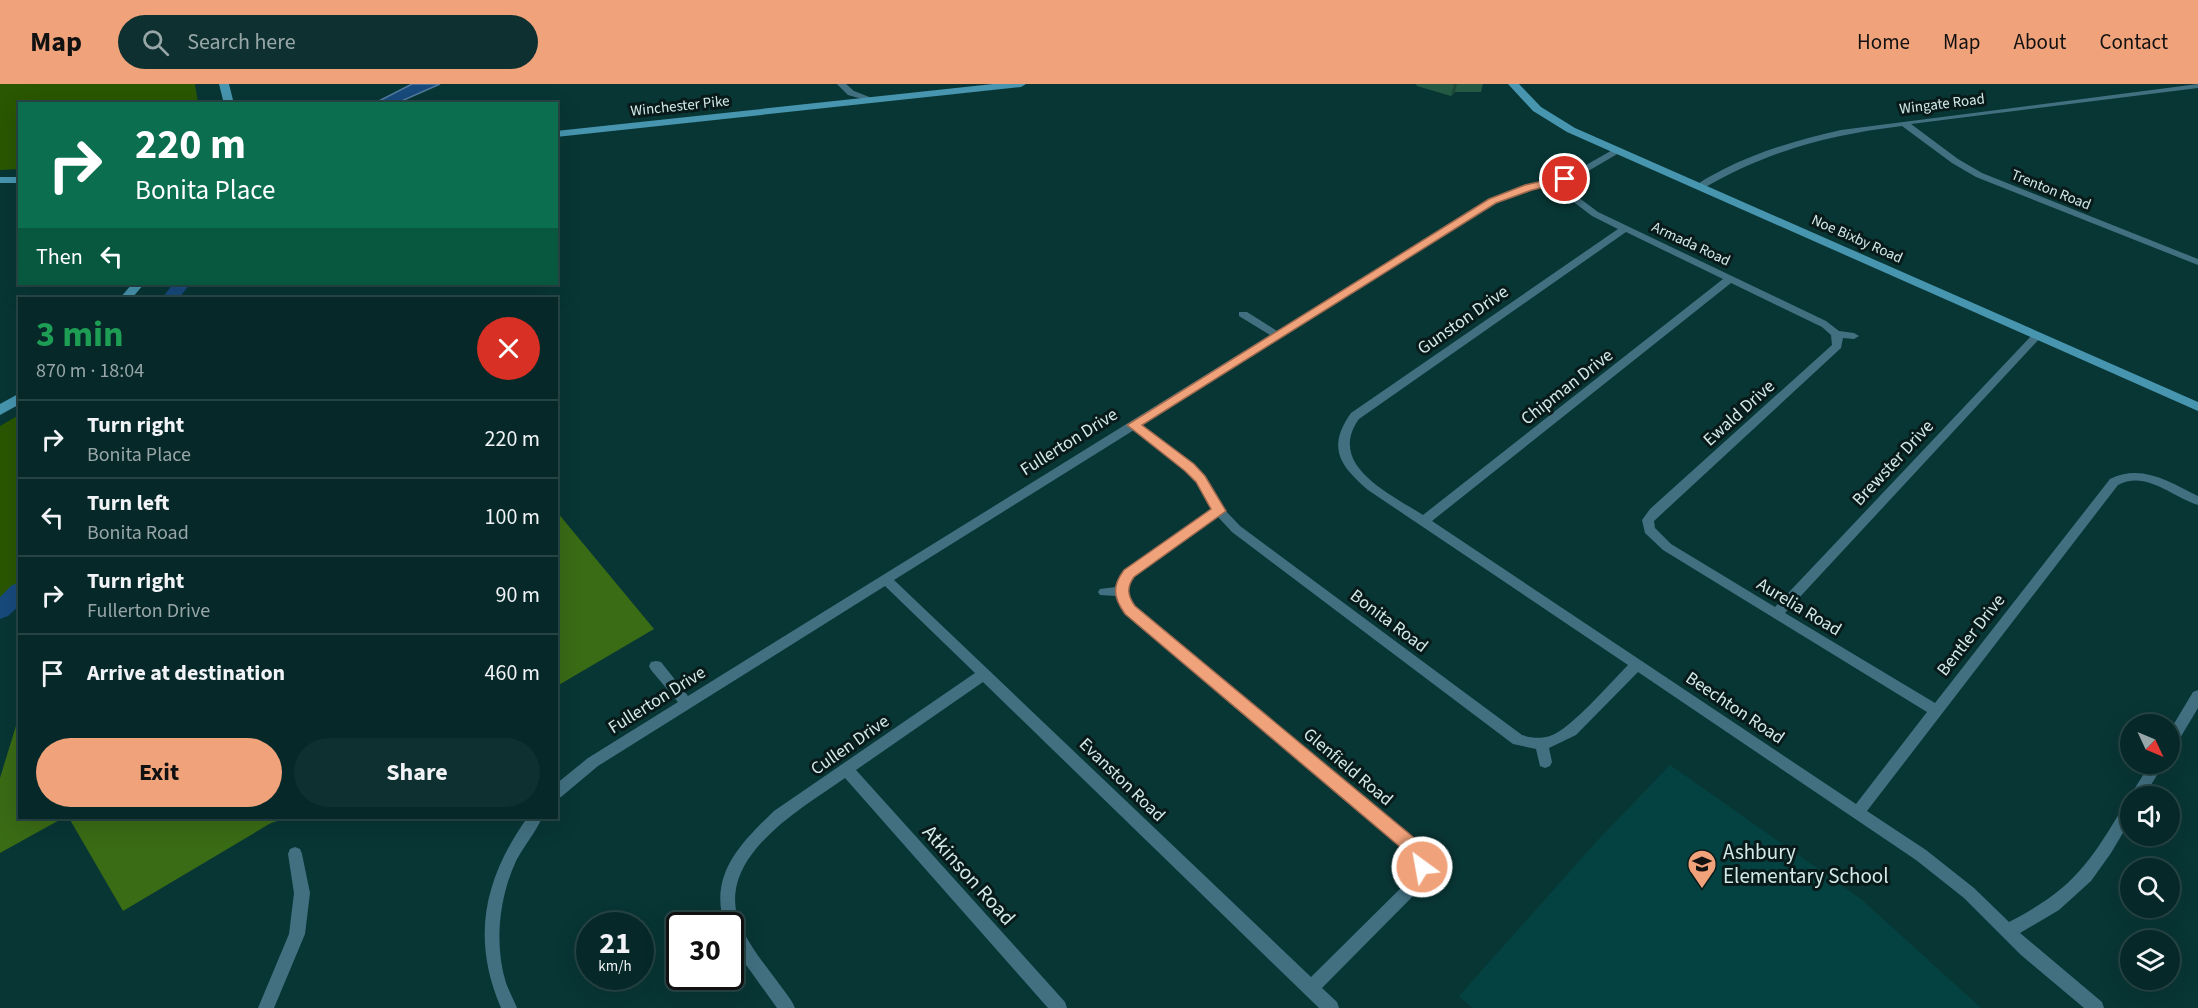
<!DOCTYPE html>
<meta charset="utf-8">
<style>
:root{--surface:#062828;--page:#0f3030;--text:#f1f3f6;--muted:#98a6a8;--line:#274445;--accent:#f0a27a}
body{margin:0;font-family:"Source Sans 3",sans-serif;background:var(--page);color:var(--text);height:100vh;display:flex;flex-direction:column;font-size:22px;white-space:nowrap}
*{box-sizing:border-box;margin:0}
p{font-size:20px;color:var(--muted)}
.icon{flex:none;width:33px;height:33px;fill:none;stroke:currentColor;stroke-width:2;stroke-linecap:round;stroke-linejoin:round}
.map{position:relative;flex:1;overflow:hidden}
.side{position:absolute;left:18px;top:213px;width:540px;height:522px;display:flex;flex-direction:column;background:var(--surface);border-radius:0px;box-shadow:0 6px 24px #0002,0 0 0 2px var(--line)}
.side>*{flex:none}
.top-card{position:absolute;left:18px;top:18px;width:540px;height:183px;border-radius:0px;box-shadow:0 6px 24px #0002,0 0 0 2px var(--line);background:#0b6e4f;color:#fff;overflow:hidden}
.needle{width:39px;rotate:134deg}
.fabs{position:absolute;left:2120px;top:630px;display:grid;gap:12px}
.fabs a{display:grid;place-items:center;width:60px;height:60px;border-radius:50%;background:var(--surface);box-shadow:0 6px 24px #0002,0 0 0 2px var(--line);font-size:30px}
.speed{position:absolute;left:576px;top:828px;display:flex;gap:12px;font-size:30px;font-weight:700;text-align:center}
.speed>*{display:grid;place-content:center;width:78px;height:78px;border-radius:50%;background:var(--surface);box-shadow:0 6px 24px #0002,0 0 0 2px var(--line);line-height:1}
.speed small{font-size:15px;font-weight:400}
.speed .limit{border:3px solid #111;border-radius:9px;background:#fff;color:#111}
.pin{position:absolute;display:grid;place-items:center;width:51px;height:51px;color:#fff;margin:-26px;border:3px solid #fff;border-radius:50%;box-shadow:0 2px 6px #0007}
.me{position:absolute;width:66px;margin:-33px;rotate:328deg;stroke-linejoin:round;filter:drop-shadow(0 0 4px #0008)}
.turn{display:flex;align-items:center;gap:21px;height:126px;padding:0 18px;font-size:27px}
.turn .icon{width:78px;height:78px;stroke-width:2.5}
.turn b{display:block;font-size:42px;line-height:51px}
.then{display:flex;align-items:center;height:57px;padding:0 18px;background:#0003;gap:12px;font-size:22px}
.round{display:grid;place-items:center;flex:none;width:63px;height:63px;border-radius:32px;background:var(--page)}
.head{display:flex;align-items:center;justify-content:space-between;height:102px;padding:0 18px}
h1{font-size:36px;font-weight:700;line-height:45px;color:#1e9e55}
.button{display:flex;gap:12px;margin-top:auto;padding:12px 18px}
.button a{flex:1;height:69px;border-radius:36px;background:var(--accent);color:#111;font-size:24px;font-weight:700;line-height:69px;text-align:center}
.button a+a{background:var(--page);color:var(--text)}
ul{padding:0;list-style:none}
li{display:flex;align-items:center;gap:18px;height:78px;padding:0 18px;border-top:2px solid var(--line)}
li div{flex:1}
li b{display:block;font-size:22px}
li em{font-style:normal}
header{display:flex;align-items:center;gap:36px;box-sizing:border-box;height:84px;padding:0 30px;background:var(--accent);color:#111}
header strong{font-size:28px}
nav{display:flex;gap:33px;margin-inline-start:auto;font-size:21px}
.search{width:420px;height:54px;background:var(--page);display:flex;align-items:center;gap:15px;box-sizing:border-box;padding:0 21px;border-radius:33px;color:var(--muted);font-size:22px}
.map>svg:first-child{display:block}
</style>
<header>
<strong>Map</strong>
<div class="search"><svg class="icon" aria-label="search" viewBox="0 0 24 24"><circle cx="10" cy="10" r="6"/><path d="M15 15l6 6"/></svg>Search here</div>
<nav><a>Home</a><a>Map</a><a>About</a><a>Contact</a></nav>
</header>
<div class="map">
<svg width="2198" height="924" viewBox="0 0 2198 924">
<rect width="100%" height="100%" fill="#083635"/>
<!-- built -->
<polygon fill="#044241" points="1670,681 1861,815 1981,924 1472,924 1459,912 1598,756"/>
<!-- green -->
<g fill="#2a5702">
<polygon points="0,0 195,0 198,19 20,20 19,85 0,86"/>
<polygon points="19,331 19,513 0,533 0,342"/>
</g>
<!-- forest -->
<g fill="#3a6b15">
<polygon points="557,428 654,545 557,602 556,602"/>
<polygon points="19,632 20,734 63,734 0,769 0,694"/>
<polygon points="69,734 287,734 271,739 123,827"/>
</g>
<!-- water -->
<polygon fill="#184a7d" stroke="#507a9d" stroke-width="1.5" points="412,0 440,0 397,19 375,19"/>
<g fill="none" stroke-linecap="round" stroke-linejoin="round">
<!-- river -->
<g fill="#184a7d" fill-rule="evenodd">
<polygon points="173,200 190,200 179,214 162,214"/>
<polygon points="20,499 20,521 8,532 0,535 0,513 12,501"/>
</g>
<!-- street -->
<g fill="#427081" fill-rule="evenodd">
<polygon points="837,0 846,0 854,7 877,16 873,18 848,11"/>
<path d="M2198 0V4L1911 40 1958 75 1982 89 2198 175V181L1976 93 1952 79 1902 42C1828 51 1767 67 1702 105L1699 106 1695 103C1702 96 1713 91 1722 86 1760 67 1800 55 1841 46Z"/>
<path d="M1616 64 1620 67 1619 69 1578 93 1558 98 1598 128 1826 237 1839 247 1854 249 1859 252 1854 255 1843 254 1841 264 1654 437 1655 444 1671 460 1775 523 2033 250H2041L2042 252 1785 529 1935 619 2110 395C2141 379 2170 398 2198 412V421C2172 413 2146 386 2118 401L1867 727 1926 766 1974 804 2009 838C2073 805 2089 780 2125 720L2130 718V737L2111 769 2091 797 2059 826 2020 849 2102 918 2104 924H2084L2021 871 1964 814 1916 776 1638 588 1576 651 1549 664 1552 678 1550 682 1545 684 1540 682 1536 665 1513 660 1232 448 1218 433 1133 492 1128 503 1131 518 1417 757 1428 777 1441 779 1443 784 1441 789 1427 790 1419 806 1322 904 1337 918 1339 924H1319L983 598 856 686 1065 918 1067 924H1048L845 694C798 727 708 777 743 847 752 865 765 881 777 897 783 906 791 914 795 924H777L744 878 730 855V842H725C708 791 740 760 774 727L975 589 885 502 598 682 561 713 556 715V700L588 674 678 618 651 586 649 582 651 578 656 577 661 578 688 612 1270 251 1239 232V228H1247L1277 247 1490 115 1525 101 1572 89ZM1550 100 1592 132 1618 145 1351 329C1327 363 1339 381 1368 406L1628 581C1610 599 1571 645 1550 652 1541 655 1531 654 1522 651L1240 442 1223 424 1205 392 1194 380 1142 341 1496 119 1531 105ZM1626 148 1723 195 1423 431C1390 410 1326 381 1359 335ZM1731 199 1822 243 1831 251 1832 261 1650 425 1642 436 1645 449 1663 466 1927 628 1856 720 1432 437ZM1134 346 1186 386 1197 398 1212 426 1125 486 1116 503 1100 505 1098 508 1100 511 1116 512 1126 529 1407 767C1414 777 1416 785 1409 796L1311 893 894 496Z"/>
<polygon points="2198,606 2198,624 2174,664 2169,666 2169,648 2193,608"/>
<polygon points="2150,680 2164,680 2144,712 2130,712"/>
<path d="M527 734H542C535 749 524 762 516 777 499 814 494 860 506 899 509 907 514 916 517 924H501C471 854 484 795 527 734Z"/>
<polygon points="295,763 300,765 302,770 310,809 305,850 274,924 258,924 289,850 294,809 288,770 290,765"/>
</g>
<!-- secondary -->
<g fill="#4795af" fill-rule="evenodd">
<polygon points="219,0 229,0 234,20 224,20"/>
<polygon points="993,0 1026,0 1021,3 556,53 556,47"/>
<polygon points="1508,0 1519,0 1541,23 1575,44 2198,318 2198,327 1567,48 1533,27"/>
<rect x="0" y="93" width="20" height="6"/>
<polygon points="132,200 144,200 132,214 120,214"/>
<polygon points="20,309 20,320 0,331 0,320"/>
</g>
</g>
<!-- wall -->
<polygon fill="#245944" points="1416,0 1483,0 1481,8 1455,8 1451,12 1417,2"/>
<!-- shaded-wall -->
<polygon fill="#1d4837" points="1454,0 1457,0 1455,8 1451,12"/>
<!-- route -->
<path fill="#f0a27a" stroke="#9c694f" stroke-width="1.5" d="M1565 92 1570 95 1569 97 1532 106 1496 119 1142 341 1194 380 1205 392 1226 427 1134 493C1126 504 1128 512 1135 522L1418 757 1427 770 1431 783 1428 788 1422 791 1416 788 1406 768 1125 530C1113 513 1112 502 1124 486L1211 425 1196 398 1185 387 1127 341 1489 115 1525 101Z"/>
<!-- icons -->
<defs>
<g id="school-pin" transform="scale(1.5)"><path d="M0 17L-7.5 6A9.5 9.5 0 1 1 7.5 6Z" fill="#f0a27a" stroke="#081a19"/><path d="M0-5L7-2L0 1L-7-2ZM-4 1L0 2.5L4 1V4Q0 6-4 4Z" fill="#111"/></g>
</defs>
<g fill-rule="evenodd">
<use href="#school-pin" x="1702" y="780"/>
</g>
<g text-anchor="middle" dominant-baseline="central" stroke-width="6" stroke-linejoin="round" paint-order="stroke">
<!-- far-street labels -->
<g font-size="15" fill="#d3eae9" stroke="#081a19">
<text transform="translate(1942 20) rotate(-7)">Wingate Road</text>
<text transform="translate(680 22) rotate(-6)">Winchester Pike</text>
<text transform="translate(2051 106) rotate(22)">Trenton Road</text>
<text transform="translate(1857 155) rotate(24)">Noe Bixby Road</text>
<text transform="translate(1691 160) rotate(25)">Armada Road</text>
</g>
<!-- street labels -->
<g font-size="18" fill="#d3eae9" stroke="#081a19">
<text transform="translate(1463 236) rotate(-35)">Gunston Drive</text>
<text transform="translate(1567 303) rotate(-38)">Chipman Drive</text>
<text transform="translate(1739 329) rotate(-42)">Ewald Drive</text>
<text transform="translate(1069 358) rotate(-32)">Fullerton Drive</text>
<text transform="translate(1893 379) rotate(-47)">Brewster Drive</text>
<text transform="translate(1799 523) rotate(31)">Aurelia Road</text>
<text transform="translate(1389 537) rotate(37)">Bonita Road</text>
<text transform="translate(1971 551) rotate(-52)">Bentler Drive</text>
<text transform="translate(657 616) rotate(-32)">Fullerton Drive</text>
<text transform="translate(1735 624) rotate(34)">Beechton Road</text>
<text transform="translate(850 661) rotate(-35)">Cullen Drive</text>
<text transform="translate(1348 683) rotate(40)">Glenfield Road</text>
<text transform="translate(1122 696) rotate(44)">Evanston Road</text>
</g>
<!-- near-poi labels -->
<g font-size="21" fill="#d3eae9" stroke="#081a19" text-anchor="start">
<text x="1723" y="768">Ashbury<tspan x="1723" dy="24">Elementary School</tspan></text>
</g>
<!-- near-street labels -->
<g font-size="21" fill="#d3eae9" stroke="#081a19">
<text transform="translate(969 791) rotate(48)">Atkinson Road</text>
</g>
</g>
</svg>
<div class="fabs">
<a><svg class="needle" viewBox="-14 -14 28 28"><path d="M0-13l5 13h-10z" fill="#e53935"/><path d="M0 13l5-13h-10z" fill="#98a6a8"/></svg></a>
<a><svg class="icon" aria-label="sound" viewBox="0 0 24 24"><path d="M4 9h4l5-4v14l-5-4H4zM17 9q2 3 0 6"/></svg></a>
<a><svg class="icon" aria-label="search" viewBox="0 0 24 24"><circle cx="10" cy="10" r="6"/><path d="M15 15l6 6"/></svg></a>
<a><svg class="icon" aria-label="layers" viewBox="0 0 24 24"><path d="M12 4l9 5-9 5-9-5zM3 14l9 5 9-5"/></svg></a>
</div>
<div class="speed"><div>21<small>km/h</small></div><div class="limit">30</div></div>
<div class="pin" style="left:1565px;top:95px;background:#d93025"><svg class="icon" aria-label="arrive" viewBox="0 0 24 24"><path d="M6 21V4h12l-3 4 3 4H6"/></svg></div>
<svg class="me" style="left:1422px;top:783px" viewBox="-20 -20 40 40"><circle r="17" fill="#f0a27a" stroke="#fff" stroke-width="3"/><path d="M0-11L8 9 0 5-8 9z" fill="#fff"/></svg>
<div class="top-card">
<div class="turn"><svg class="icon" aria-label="right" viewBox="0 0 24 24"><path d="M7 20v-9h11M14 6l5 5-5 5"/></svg><div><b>220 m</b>Bonita Place</div></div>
<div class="then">Then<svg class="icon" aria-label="left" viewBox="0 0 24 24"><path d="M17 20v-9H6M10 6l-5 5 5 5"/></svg></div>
</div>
<section class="side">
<div class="head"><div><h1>3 min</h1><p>870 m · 18:04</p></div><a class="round" style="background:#d93025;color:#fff"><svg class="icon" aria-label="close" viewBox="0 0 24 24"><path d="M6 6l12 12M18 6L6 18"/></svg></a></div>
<ul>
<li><svg class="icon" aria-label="right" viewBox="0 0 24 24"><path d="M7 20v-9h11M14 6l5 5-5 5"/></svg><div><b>Turn right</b><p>Bonita Place</p></div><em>220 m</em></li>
<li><svg class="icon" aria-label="left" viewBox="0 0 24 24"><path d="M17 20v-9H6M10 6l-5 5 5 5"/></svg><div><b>Turn left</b><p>Bonita Road</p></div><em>100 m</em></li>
<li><svg class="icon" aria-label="right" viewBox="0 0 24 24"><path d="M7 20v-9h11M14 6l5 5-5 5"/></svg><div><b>Turn right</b><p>Fullerton Drive</p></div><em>90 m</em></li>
<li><svg class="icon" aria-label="arrive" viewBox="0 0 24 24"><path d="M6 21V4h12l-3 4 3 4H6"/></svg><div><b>Arrive at destination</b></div><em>460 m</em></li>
</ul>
<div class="button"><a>Exit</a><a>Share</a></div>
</section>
</div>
